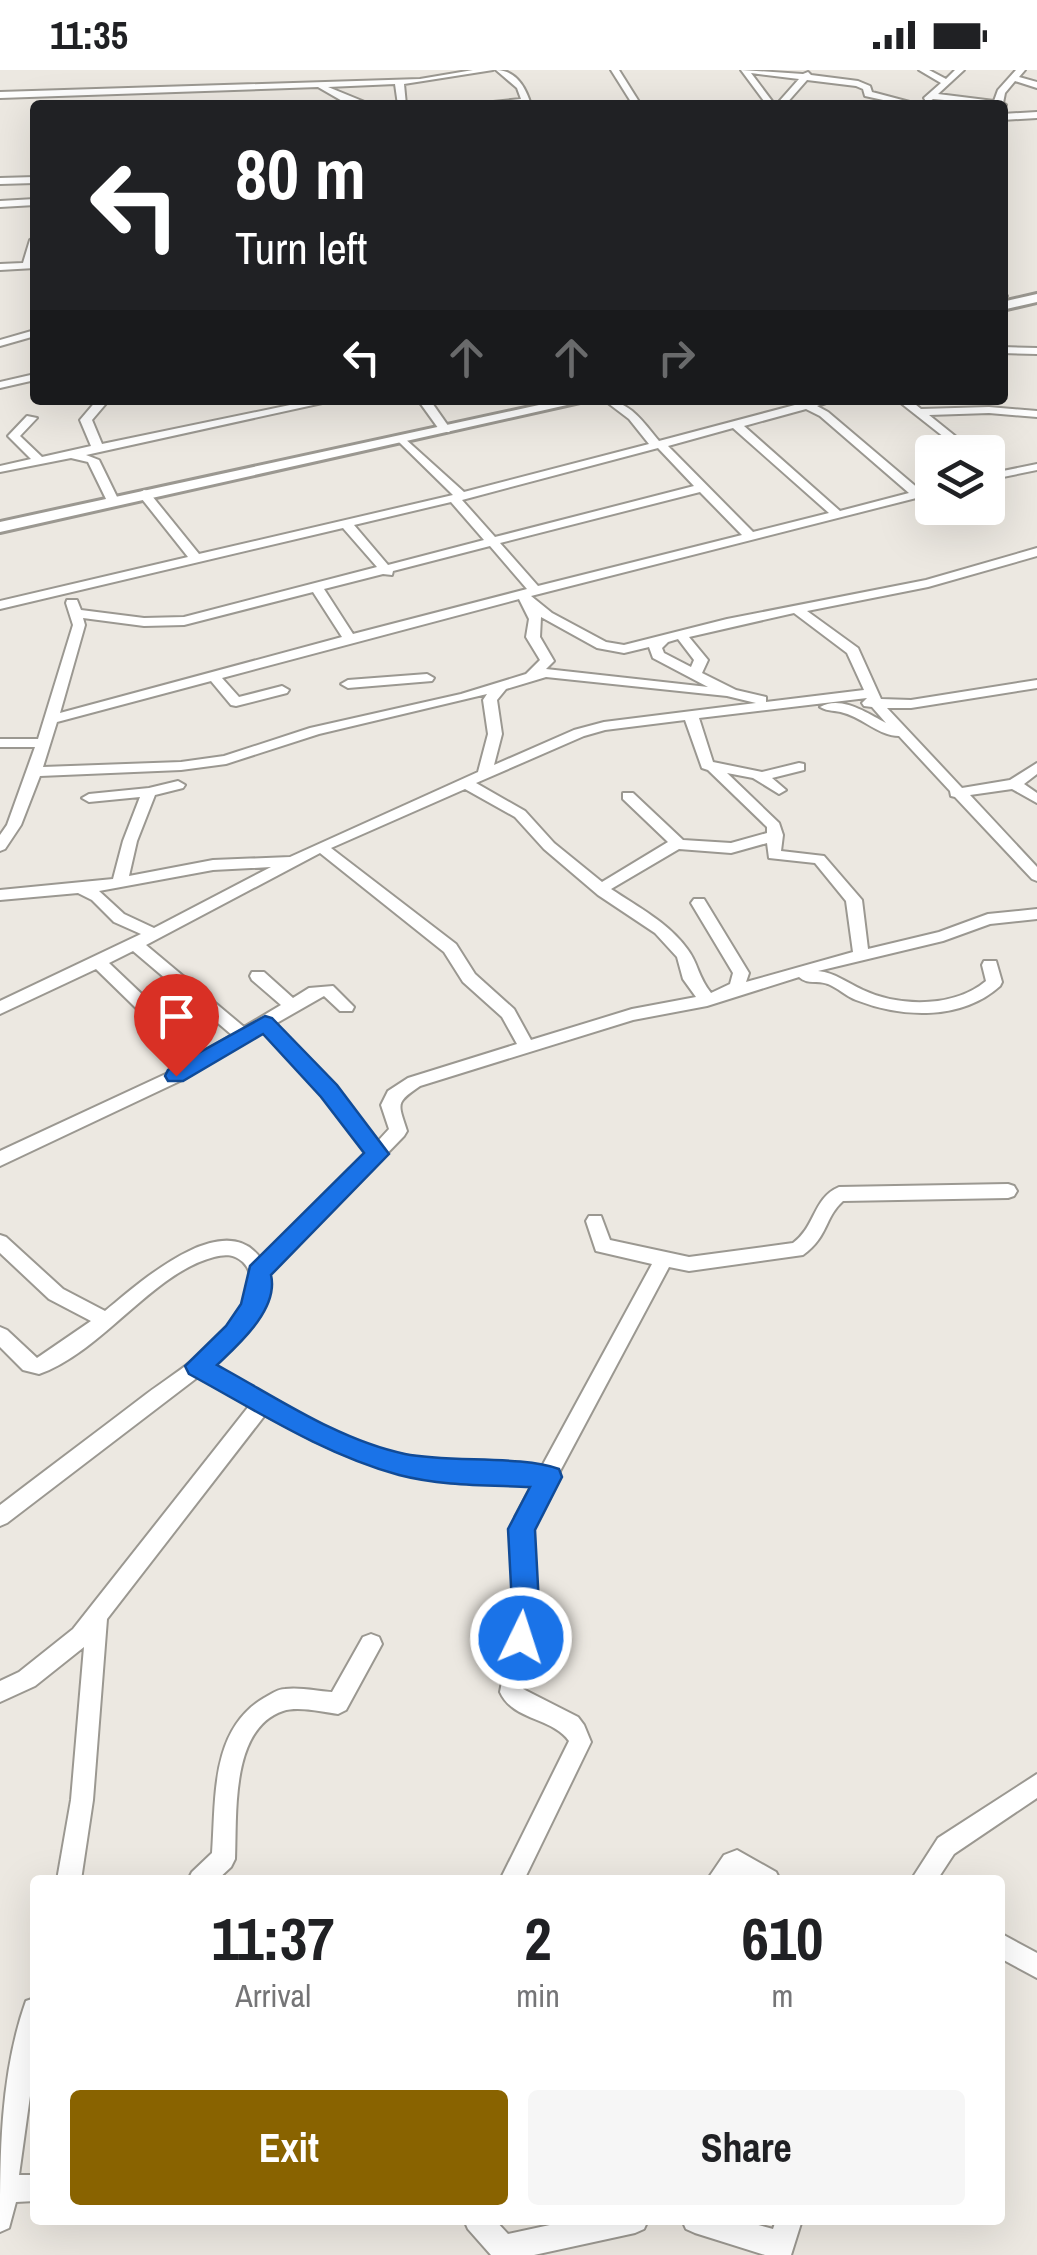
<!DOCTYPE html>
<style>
:root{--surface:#fff;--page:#f6f6f6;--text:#202124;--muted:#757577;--accent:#896300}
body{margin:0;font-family:"Archivo Narrow",sans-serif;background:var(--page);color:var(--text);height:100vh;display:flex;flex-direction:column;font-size:38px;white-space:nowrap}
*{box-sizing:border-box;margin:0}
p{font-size:32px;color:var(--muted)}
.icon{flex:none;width:55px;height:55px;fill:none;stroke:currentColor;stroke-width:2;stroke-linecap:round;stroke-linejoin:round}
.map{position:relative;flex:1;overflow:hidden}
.details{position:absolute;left:30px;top:1805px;width:975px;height:350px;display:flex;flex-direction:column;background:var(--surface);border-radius:10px;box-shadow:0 10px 40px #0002}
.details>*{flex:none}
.banner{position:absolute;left:30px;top:30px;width:978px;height:305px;border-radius:10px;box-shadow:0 10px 40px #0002;background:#202124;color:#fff;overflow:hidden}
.buttons{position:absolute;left:915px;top:365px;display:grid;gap:20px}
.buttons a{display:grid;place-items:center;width:90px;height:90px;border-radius:10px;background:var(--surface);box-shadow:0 10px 40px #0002;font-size:50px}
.pin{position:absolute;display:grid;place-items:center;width:85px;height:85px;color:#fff;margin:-102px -42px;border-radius:50% 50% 50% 0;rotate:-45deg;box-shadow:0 0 10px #0007}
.pin .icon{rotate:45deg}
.me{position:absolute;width:110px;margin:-55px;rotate:4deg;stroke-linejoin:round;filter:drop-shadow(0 0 8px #0008)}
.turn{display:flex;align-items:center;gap:35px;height:210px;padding:0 40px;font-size:45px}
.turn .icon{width:130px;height:130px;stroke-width:2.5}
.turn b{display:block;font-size:70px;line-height:85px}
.lanes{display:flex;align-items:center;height:95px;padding:0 40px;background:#0003;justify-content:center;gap:50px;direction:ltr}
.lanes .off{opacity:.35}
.eta{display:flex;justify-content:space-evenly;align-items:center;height:170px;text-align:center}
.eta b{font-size:60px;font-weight:800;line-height:70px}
.cta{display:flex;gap:20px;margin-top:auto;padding:20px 40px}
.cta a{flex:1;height:115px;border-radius:10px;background:var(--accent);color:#fff;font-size:40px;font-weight:800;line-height:115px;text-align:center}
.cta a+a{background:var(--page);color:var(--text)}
.status{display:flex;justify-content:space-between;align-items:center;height:70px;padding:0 50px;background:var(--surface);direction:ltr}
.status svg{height:28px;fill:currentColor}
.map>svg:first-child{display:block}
</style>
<div class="status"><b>11:35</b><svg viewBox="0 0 49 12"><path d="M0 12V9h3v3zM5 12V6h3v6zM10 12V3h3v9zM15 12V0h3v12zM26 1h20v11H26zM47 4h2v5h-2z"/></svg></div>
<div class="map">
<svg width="1037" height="2185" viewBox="0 0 1037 2185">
<rect width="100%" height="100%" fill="#ece8e1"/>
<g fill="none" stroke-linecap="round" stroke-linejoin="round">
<!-- minor casing -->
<g stroke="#9b9891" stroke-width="4">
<g id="minor">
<polygon points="473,0 493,0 404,14 406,35 398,35 395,14 328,17 372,35 344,32 318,17 0,28 0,22 420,9"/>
<path d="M496 0C516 0 526 18 531 35H464L521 29 517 18Z"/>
<polygon points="611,0 619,0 641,35 633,35"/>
<polygon points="741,0 803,4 808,2 811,5 858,11 870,16 872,22 921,35 906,35 865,26 863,19 856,16 807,10 785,35 776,35 799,9 751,3 775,35 767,35"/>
<polygon points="919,0 929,0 946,9 955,0 964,0 938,24 994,31 998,20 1016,0 1025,0 1019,7 1037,12 1037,18 1015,11 1005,23 1003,33 1006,35 1002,37 1002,35 933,29 927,33 924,28 941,13"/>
<polygon points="1037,42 1037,48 1002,50 1002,44"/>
<polygon points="35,107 35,113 0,114 0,108"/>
<polygon points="35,129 35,135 0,137 0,131"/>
<polygon points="35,167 35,198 0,200 0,194 23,193 30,170"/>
<polygon points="1002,221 1007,226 1002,229"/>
<polygon points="35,260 35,266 0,276 0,270"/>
<polygon points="1002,277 1037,278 1037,284 1002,283"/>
<polygon points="35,304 35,310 0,318 0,312"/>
<polygon points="97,330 109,330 92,350 102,374 314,330 336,330 86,385 99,390 119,431 113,435 107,431 88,392 71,388 0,402 0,396 31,389 8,366 27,346 37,348 20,366 42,387 91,376 80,350"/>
<polygon points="418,330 430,330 451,360 449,362 441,362"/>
<path d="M604 330C629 330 644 353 659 371L806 332 835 330 817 336 828 342 920 420 932 418V424L531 526 552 543 606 572 624 575 727 549 926 510 1037 478V486L928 517 807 541 858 578 881 629 911 630 1037 610V618L911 638H887L962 718 1010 710 1037 693V704L1024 714 1037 723V733L1012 719 970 725 1037 797V811L1032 809 955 727 951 726 950 721 899 666C879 666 863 648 844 643 835 640 829 642 820 637 841 625 867 643 886 653L872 637 864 636 862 633 867 628 699 648 713 692 762 702 799 693 804 694V700L772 708 786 720 779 724 753 708 727 703 779 753 783 765 781 781 824 786 862 830 868 879 939 862 988 844 1037 839V849L990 854 943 871 818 901C836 903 847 913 863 920 899 937 954 938 986 911L982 895 984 891H996L1002 912 1000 916C961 951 902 948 856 930 846 926 838 918 828 914 817 910 808 915 799 907L707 936 633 950 420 1016C395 1033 398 1033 407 1061L404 1066 269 1205C272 1242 239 1273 213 1296 278 1332 342 1375 417 1390 457 1398 500 1396 541 1398L652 1194 596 1181 586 1151 589 1146H601L610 1170 689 1187 793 1173C816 1156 813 1128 839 1117L1008 1114 1014 1116 1017 1121 1014 1126 1008 1128 843 1131C824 1148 829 1166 803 1185L689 1201 669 1197 535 1448 531 1469 536 1551 523 1619 578 1647 584 1655 591 1672 524 1810H500L569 1671C552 1647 513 1651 500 1622L514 1551 511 1469 515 1447 532 1415C496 1414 459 1414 423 1408 367 1399 314 1372 265 1345L107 1549 93 1730 81 1810H57L71 1730 84 1577 35 1616 0 1632V1611L19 1602 73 1559 249 1336 198 1307 7 1453 0 1456V1435C48 1398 97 1362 145 1325 180 1299 225 1273 246 1234 253 1220 254 1203 243 1192 234 1184 225 1184 214 1187 152 1203 102 1282 39 1304L23 1300 0 1277V1257L7 1260 37 1288 91 1251 49 1229 0 1183V1165L6 1167 63 1219 105 1241C137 1215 224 1135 261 1189L367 1082 323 1025 263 961 182 1010 0 1096V1081L170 1002 232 965 133 881 109 893 148 930 150 934 148 938H136L96 899 0 944V931L141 864 114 852 92 830 78 823 0 830V820L113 809 123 771 140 727 89 732 82 728 89 724 149 718 178 711 185 715 183 718 155 725 137 771 129 806 213 790 290 787 478 702 488 664 483 630 487 624 319 664 226 694 181 700 40 706 21 755 5 779 0 781V765L7 755 35 677H0V669H38L73 555 66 533 67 530H77L81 540 144 548 184 547 377 497 343 458 0 539V531L188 487 138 424 144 420 148 421 199 484 453 425 399 372 397 370 403 367 464 422 649 374 629 349ZM806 339 820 346 909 423 840 441 744 356ZM733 358 829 443 753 462 668 376ZM658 378 694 416 495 467 462 430ZM700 422 742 465 538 516 500 473ZM451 432 484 470 388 495 354 455ZM490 476 527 519 353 564 324 519 383 504 392 505 393 501ZM313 522 342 567 60 643 85 555 83 548 144 556 184 555ZM519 529 529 549 526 567 540 590 526 604 461 624 310 658 224 686 181 692 43 697 57 652 211 611 231 635 236 636 287 623 289 620 282 616 239 627 222 608ZM794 543 847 583 864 620 766 632V627L736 620 702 603 708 590 689 567ZM541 547 597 578 624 583 649 577 653 588 708 617 546 599 554 591 540 567ZM678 569 694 590 691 597 664 583 662 578 668 572ZM546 607 727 626 756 633 604 652 574 660 494 695 502 664 497 630 506 619ZM685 650 702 698 708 700 767 757V763L731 773 683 770 633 723H623V729L668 772 602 812 554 773 525 741 476 713 584 666 605 660ZM465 719 515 747 544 779 598 825 655 863 677 887 683 909 696 927 632 939 531 970 514 939 475 904 456 874 331 778ZM767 773 769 788 815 793 846 831 853 882 746 912 749 903 704 829H694L691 833 733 903 730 914 711 923C698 907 698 893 688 880 669 853 638 837 611 819L679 779 731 783ZM320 783 444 882 463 912 502 947 517 974 408 1008 388 1021 381 1035 389 1059 378 1071 335 1017 275 954 324 926 340 941H352L354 937 333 916 309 918 293 928 264 902H252L250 906 252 910 281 935 244 957 146 875ZM271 797 154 858 124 844 99 821 213 800Z"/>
<polygon points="897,330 910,330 921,339 989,337 1037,341 1037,347 989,343 929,345 975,382 963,382"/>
<polygon points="1037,394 1037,400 988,410 988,404"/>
<polygon points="427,604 434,608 432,611 348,618 341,614 348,610"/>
<path d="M371 1564 379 1567 382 1574 346 1640 338 1644C323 1642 298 1636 283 1641 230 1659 237 1745 235 1789L231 1797 217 1810H188L192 1802 212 1783C216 1729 210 1660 264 1628 271 1624 278 1619 285 1619 300 1617 317 1621 332 1622L363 1567Z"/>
<polygon points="1037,1704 1037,1728 954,1784 937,1810 911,1810 938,1768"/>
<polygon points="737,1780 776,1802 780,1810 745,1810 737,1805 734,1810 707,1810 724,1785"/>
<polygon points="1000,1863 1037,1883 1037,1908 1000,1888"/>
<path d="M35 1928V1990L19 2105H35V2131L16 2132 9 2158 0 2162C0 2085 0 2004 26 1931Z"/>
<polygon points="464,2150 495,2150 508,2164 573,2150 648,2150 644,2159 635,2163 534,2185 491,2185 468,2159"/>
<polygon points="682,2150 740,2150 773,2159 776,2150 802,2150 791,2185 765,2185 695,2163 686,2159"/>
</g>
</g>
<!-- major casing -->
<g stroke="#9b9891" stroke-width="6">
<g id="major">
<polygon points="1037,224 1037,232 1002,240 1002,232"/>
<polygon points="562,330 589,330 0,462 0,452"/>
</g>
</g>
<!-- minor -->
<use href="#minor" fill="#fff" fill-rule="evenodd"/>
<!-- major -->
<use href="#major" fill="#fff" fill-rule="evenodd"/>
</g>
<!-- route -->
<path fill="#1a73e8" stroke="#114b97" stroke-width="2.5" d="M265 946 272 948 337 1015 389 1084 271 1205C279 1239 239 1274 217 1295 276 1327 338 1370 405 1384 450 1393 521 1385 559 1399L562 1407 535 1460 539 1535 531 1577 521 1581 511 1577 507 1568 512 1535 508 1459 530 1417C486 1415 441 1416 399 1405 323 1384 257 1341 189 1304L185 1296 226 1256 241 1234 250 1196 364 1083 321 1027 263 964 183 1011H168L165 1006 168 1000Z"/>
</svg>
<div class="buttons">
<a><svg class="icon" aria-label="layers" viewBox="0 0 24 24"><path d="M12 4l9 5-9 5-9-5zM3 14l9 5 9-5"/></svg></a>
</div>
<div class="pin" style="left:176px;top:1006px;background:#d93025"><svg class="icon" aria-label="arrive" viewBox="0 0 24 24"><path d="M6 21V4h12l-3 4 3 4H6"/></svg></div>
<svg class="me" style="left:521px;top:1568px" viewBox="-20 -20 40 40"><circle r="17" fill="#1a73e8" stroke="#fff" stroke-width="3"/><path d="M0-11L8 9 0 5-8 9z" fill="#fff"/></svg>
<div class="banner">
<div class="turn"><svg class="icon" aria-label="left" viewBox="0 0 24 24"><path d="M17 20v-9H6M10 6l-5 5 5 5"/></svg><div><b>80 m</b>Turn left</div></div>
<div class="lanes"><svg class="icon" aria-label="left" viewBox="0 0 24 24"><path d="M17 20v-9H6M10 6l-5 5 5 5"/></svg><svg class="icon off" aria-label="ahead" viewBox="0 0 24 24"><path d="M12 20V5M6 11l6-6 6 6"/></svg><svg class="icon off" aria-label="ahead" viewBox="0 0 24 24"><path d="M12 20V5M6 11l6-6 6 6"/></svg><svg class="icon off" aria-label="right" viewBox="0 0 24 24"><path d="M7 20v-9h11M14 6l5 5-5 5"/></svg></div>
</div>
<section class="details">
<div class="eta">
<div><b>11:37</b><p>Arrival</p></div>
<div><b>2</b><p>min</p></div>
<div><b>610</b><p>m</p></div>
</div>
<div class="cta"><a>Exit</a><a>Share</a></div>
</section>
</div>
